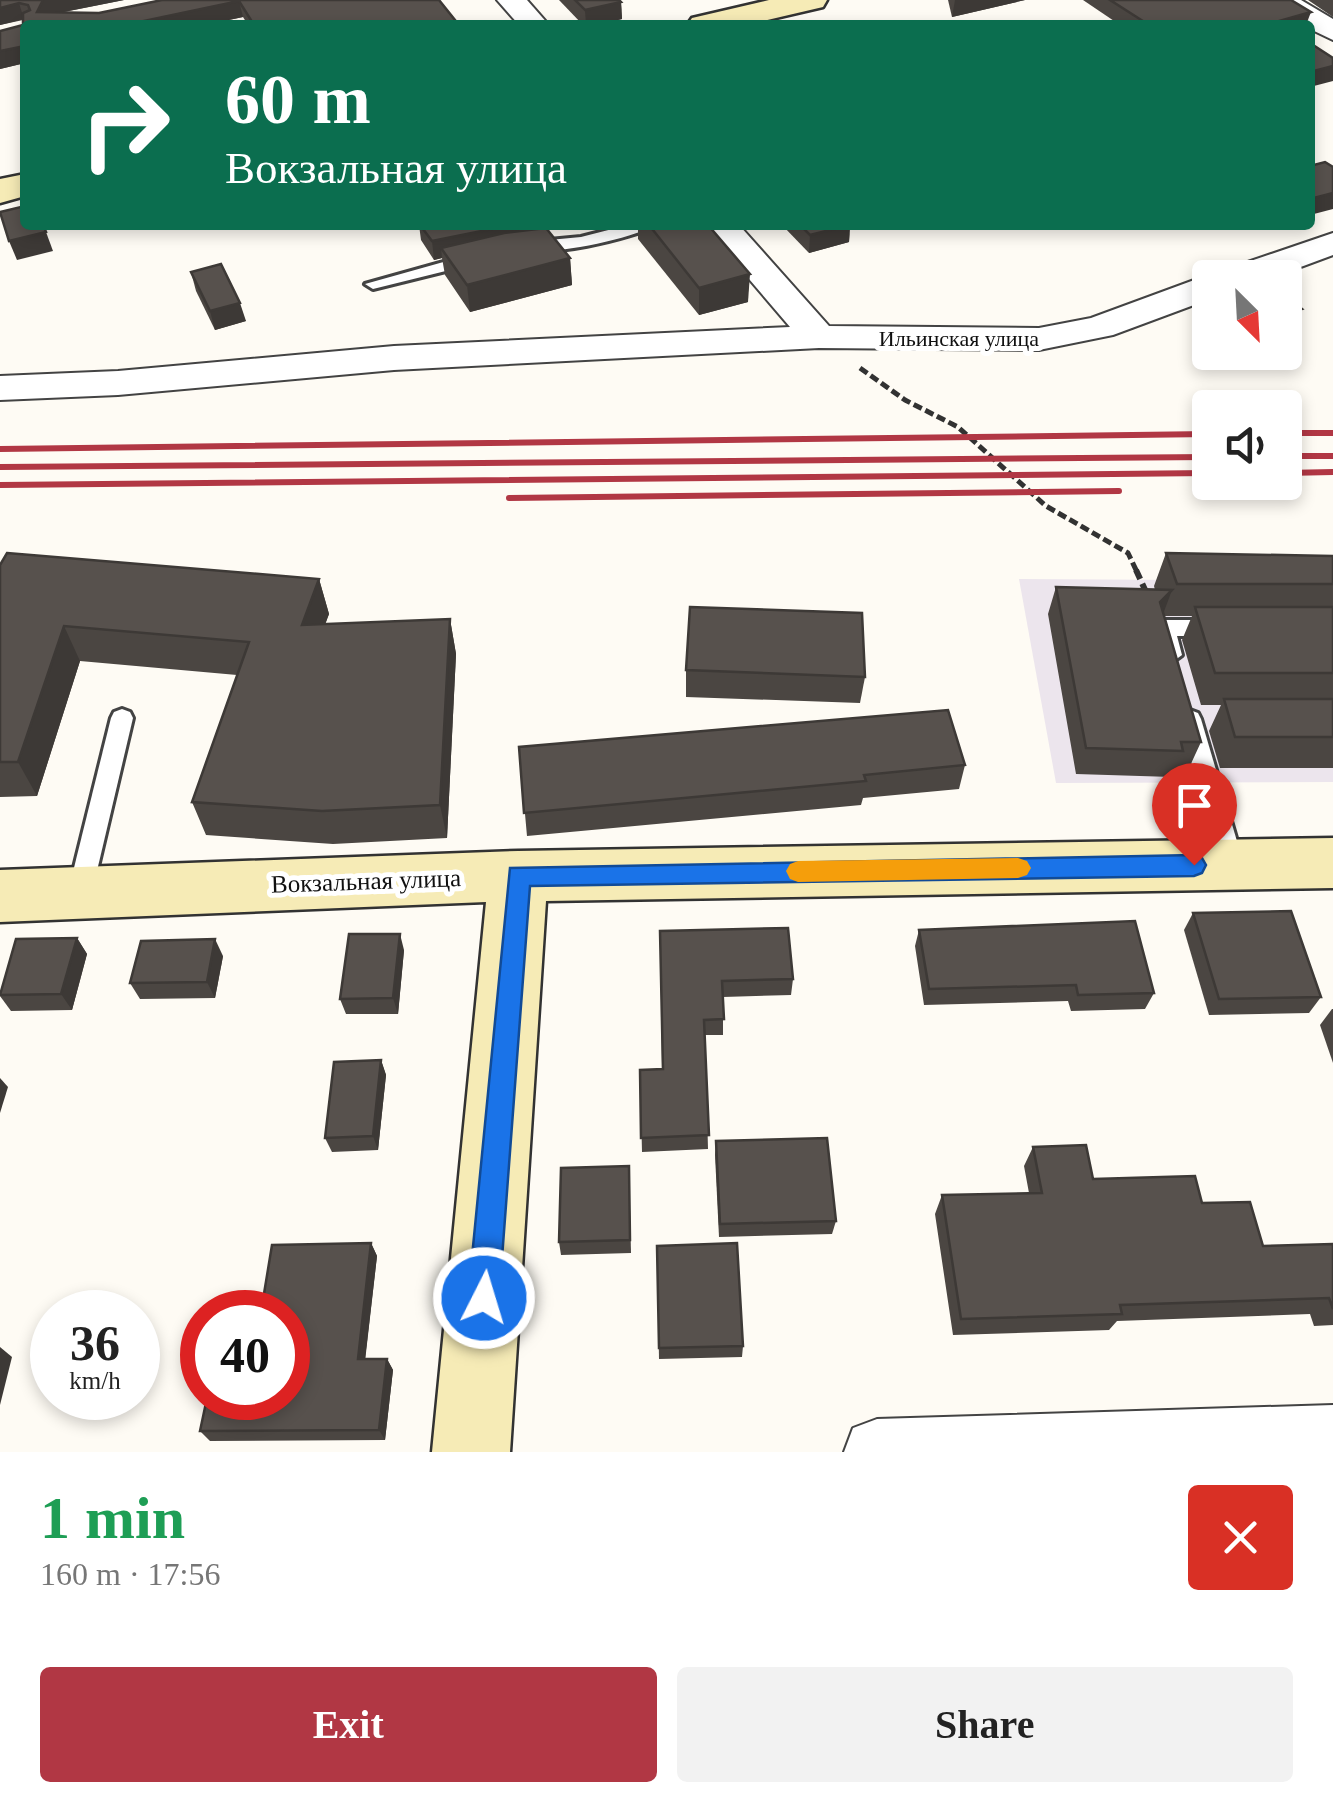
<!DOCTYPE html>
<meta charset="utf-8">
<style>
:root{--surface:#fff;--page:#f2f2f2;--text:#222;--muted:#767676;--accent:#b13744}
body{margin:0;font-family:"Times New Roman",serif;background:var(--page);color:var(--text);height:100vh;display:flex;flex-direction:column;font-size:38px;white-space:nowrap}
*{box-sizing:border-box;margin:0}
p{font-size:32px;color:var(--muted)}
.icon{flex:none;width:55px;height:55px;fill:none;stroke:currentColor;stroke-width:2;stroke-linecap:round;stroke-linejoin:round}
.map{position:relative;height:1452px;overflow:hidden}
.panel{display:flex;flex-direction:column;background:var(--surface);flex:1}
.panel>*{flex:none}
.banner{position:absolute;left:20px;top:20px;width:1295px;height:210px;border-radius:10px;box-shadow:0 5px 15px #0003;background:#0b6e4f;color:#fff;overflow:hidden}
.needle{width:65px;rotate:156deg}
.controls{position:absolute;left:1192px;top:260px;display:grid;gap:20px}
.controls a{display:grid;place-items:center;width:110px;height:110px;border-radius:10px;background:var(--surface);box-shadow:0 5px 15px #0003;font-size:50px}
.speed{position:absolute;left:30px;top:1290px;display:flex;gap:20px;font-size:50px;font-weight:700;text-align:center}
.speed>*{display:grid;place-content:center;width:130px;height:130px;border-radius:50%;background:var(--surface);box-shadow:0 5px 15px #0003;line-height:1}
.speed small{font-size:25px;font-weight:400}
.speed .limit{border:15px solid #d22;background:#fff;color:#111}
.pin{position:absolute;display:grid;place-items:center;width:85px;height:85px;color:#fff;margin:-102px -42px;border-radius:50% 50% 50% 0;rotate:-45deg;box-shadow:0 0 10px #0007}
.pin .icon{rotate:45deg}
.me{position:absolute;width:110px;margin:-55px;rotate:5deg;stroke-linejoin:round;filter:drop-shadow(0 0 8px #0008)}
.turn{display:flex;align-items:center;gap:35px;height:210px;padding:0 40px;font-size:45px}
.turn .icon{width:130px;height:130px;stroke-width:2.5}
.turn b{display:block;font-size:70px;line-height:85px}
.round{display:grid;place-items:center;flex:none;width:105px;height:105px;border-radius:10px;background:var(--page)}
.headline{display:flex;align-items:center;justify-content:space-between;height:170px;padding:0 40px}
h1{font-size:60px;font-weight:700;line-height:75px;color:#1e9e55}
.primary-button{display:flex;gap:20px;margin-top:auto;padding:20px 40px}
.primary-button a{flex:1;height:115px;border-radius:10px;background:var(--accent);color:#fff;font-size:40px;font-weight:700;line-height:115px;text-align:center}
.primary-button a+a{background:var(--page);color:var(--text)}
.map>svg:first-child{display:block}
</style>
<div class="map">
<svg width="1333" height="1452" viewBox="0 0 1333 1452">
<rect width="100%" height="100%" fill="#fefbf4"/>
<!-- industrial -->
<polygon fill="#ece5ed" points="1019,579 1333,581 1333,782 1056,783"/>
<g fill="none" stroke-linecap="round" stroke-linejoin="round">
<!-- lane casing -->
<g stroke="#434343" stroke-width="6">
<g id="lane">
<path d="M628 225H655C636 238 538 260 520 247L528 242 581 237Z"/>
<polygon points="472,254 480,259 478,263 373,289 365,284"/>
<polygon points="1164,620 1215,620 1226,628 1215,636 1177,636 1182,655 1171,663 1160,655 1153,628"/>
<polygon points="122,709 130,712 133,718 92,892 89,899 80,902 71,899 68,892 111,718 114,712"/>
<polygon points="1190,710 1198,713 1201,719 1244,865 1241,872 1232,875 1223,872 1220,865 1179,719 1182,713"/>
</g>
</g>
<!-- street casing -->
<g stroke="#434343" stroke-width="4">
<g id="street">
<polygon points="497,0 527,0 549,25 519,25"/>
<polygon points="1267,0 1301,0 1333,19 1333,40 1310,29 1310,25 1303,25"/>
<polygon points="703,225 739,225 829,326 1039,328 1091,318 1197,279 1215,278 1210,278 1210,299 1113,335 1039,350 819,348 394,370 118,395 0,400 0,376 118,371 394,346 790,327"/>
<polygon points="1333,233 1333,255 1271,278 1220,278 1224,270"/>
<polygon points="1333,1405 1333,1452 844,1452 853,1428 877,1419"/>
</g>
</g>
<!-- secondary casing -->
<g stroke="#323232" stroke-width="5">
<g id="secondary">
<polygon points="769,0 827,0 823,7 746,25 687,25 692,18"/>
<polygon points="25,174 25,196 0,203 0,179"/>
<polygon points="1333,838 1333,888 546,901 510,1452 432,1452 486,902 0,922 0,870 518,851"/>
</g>
</g>
<!-- path-far1 -->
<polyline stroke="#323232" stroke-width="5" stroke-dasharray="9 4" stroke-linecap="butt" points="860,368 905,400 958,427 1046,506 1128,553 1137,572"/>
<!-- path -->
<polyline stroke="#323232" stroke-width="6" stroke-dasharray="10 5" stroke-linecap="butt" points="1136,570 1147,594"/>
<!-- lane -->
<use href="#lane" fill="#fff" fill-rule="evenodd"/>
<!-- street -->
<use href="#street" fill="#fff" fill-rule="evenodd"/>
<!-- secondary -->
<use href="#secondary" fill="#f6ebb6" fill-rule="evenodd"/>
<!-- rail -->
<g stroke="#b13744" stroke-width="6">
<polyline points="1285,433 1333,433"/>
<polyline points="0,449 1210,434"/>
<polyline points="1285,456 1333,456"/>
<polyline points="0,467 1210,457"/>
<polyline points="1285,473 1333,472"/>
<polyline points="0,485 1210,473"/>
<polyline points="509,498 1119,491"/>
</g>
</g>
<!-- wall -->
<g fill="#4b4642">
<polygon points="0,0 124,0 64,12 99,13 162,0 439,0 459,25 248,25 243,17 205,25 25,25 25,63 0,69 0,31 23,25 23,20 0,25"/>
<polygon points="559,0 619,0 621,2 622,19 597,25 583,25"/>
<polygon points="948,0 1025,0 952,17"/>
<polygon points="1083,0 1291,0 1306,25 1120,25"/>
<polygon points="1308,0 1333,0 1333,17"/>
<polygon points="419,225 534,225 535,229 570,258 572,285 470,312 445,275 442,258 434,260 421,240"/>
<polygon points="638,225 708,225 748,302 699,315 638,239"/>
<polygon points="782,225 850,225 849,242 809,253"/>
<polygon points="191,272 246,321 215,330 196,291"/>
<polygon points="1166,553 1333,556 1333,768 1220,768 1209,731 1221,705 1201,705 1182,640 1192,616 1164,616 1201,742 1189,768 1176,768 1172,777 1076,774 1048,614 1056,587 1155,590 1154,586"/>
<polygon points="0,565 319,579 329,614 325,624 450,619 456,654 447,838 333,844 206,835 192,802 237,675 80,661 37,796 0,797"/>
<polygon points="686,670 865,677 860,703 686,697"/>
<polygon points="519,747 965,765 959,789 863,798 861,805 527,836"/>
<polygon points="1193,913 1321,997 1309,1013 1209,1015 1184,930"/>
<polygon points="919,930 1154,993 1145,1009 1071,1011 1068,1001 924,1005 915,946"/>
<polygon points="660,931 793,979 791,995 723,997 723,1035 705,1035 708,1149 642,1152 640,1070 662,1069"/>
<polygon points="77,938 87,954 72,1010 11,1011 0,996"/>
<polygon points="404,950 398,1014 346,1014 340,999"/>
<polygon points="223,956 215,998 140,999 130,983"/>
<polygon points="1332,1009 1333,1009 1333,1063 1320,1025"/>
<polygon points="381,1060 386,1075 378,1150 332,1152 325,1138"/>
<polygon points="716,1141 836,1221 832,1234 719,1237 715,1155"/>
<polygon points="1033,1147 1093,1179 1202,1203 1263,1246 1333,1244 1333,1325 1314,1326 1310,1314 1117,1321 1109,1330 953,1335 935,1214 942,1195 1029,1193 1024,1166"/>
<polygon points="629,1166 631,1253 561,1255 559,1242"/>
<polygon points="371,1243 377,1256 365,1359 387,1359 393,1370 385,1440 210,1441 200,1431 288,1398"/>
<polygon points="657,1246 743,1346 742,1357 659,1359"/>
</g>
<!-- shaded-wall -->
<g fill="#3d3936">
<polygon points="43,0 124,0 48,15 37,12"/>
<polygon points="955,0 1025,0 952,17"/>
<polygon points="239,1 243,17 205,25 125,25"/>
<polygon points="621,2 622,19 597,25 586,25 585,10"/>
<polygon points="19,3 24,19 0,25 0,8"/>
<polygon points="1311,12 1306,25 1275,25 1276,22"/>
<polygon points="25,46 25,63 0,69 0,51"/>
<polygon points="1333,66 1333,81 1310,87 1310,72"/>
<polygon points="1333,193 1333,209 1310,215 1310,199"/>
<polygon points="511,225 534,225 535,239 441,248 442,258 434,260 432,241"/>
<polygon points="850,225 849,242 809,253 810,235"/>
<polygon points="46,232 53,251 17,260 9,241"/>
<polygon points="570,258 572,285 470,312 467,285"/>
<polygon points="750,274 748,302 699,315 699,288"/>
<polygon points="240,303 246,321 215,330 210,311"/>
<polygon points="1302,309 1295,328 1285,331 1285,314"/>
<polygon points="319,579 329,614 312,660 302,625"/>
<polygon points="1172,590 1162,617 1160,602"/>
<polygon points="450,619 456,654 447,838 440,805"/>
<polygon points="64,626 80,661 37,796 18,762"/>
<polygon points="400,934 404,950 398,1014 393,998"/>
<polygon points="77,938 87,954 72,1010 61,994"/>
<polygon points="215,939 223,956 215,998 207,982"/>
<polygon points="381,1060 386,1075 378,1150 373,1136"/>
<polygon points="0,1078 8,1087 0,1113"/>
<polygon points="371,1243 377,1256 364,1370 358,1359"/>
<polygon points="0,1347 12,1357 0,1405"/>
<polygon points="387,1359 393,1370 385,1440 379,1430"/>
</g>
<!-- building -->
<g fill="#57514d" stroke="#3d3936" stroke-width="2.5">
<polygon points="0,0 43,0 37,12 99,13 162,0 439,0 459,25 254,25 239,1 125,25 25,25 25,46 0,51 0,31 23,25 23,13 30,10 28,5 19,3 0,8"/>
<polygon points="575,0 619,0 621,2 585,10"/>
<polygon points="1110,0 1291,0 1311,12 1276,22 1281,25 1139,25 1146,23"/>
<polygon points="1310,43 1333,58 1333,66 1310,72"/>
<polygon points="1325,162 1333,167 1333,193 1310,199 1310,166"/>
<polygon points="25,206 25,225 43,225 46,232 9,241 0,212"/>
<polygon points="420,225 511,225 432,241"/>
<polygon points="649,225 708,225 750,274 699,288"/>
<polygon points="800,225 850,225 810,235"/>
<polygon points="546,228 570,258 467,285 441,248 504,233"/>
<polygon points="221,264 240,303 210,311 191,272"/>
<polygon points="1285,295 1302,309 1285,314"/>
<polygon points="7,553 319,579 302,625 450,619 440,805 322,811 192,802 249,642 64,626 18,762 0,762 0,565"/>
<polygon points="1166,553 1333,556 1333,584 1177,584"/>
<polygon points="1056,587 1172,590 1160,602 1201,742 1181,742 1183,751 1086,748"/>
<polygon points="690,607 862,613 865,677 686,670"/>
<polygon points="1195,607 1333,607 1333,673 1215,673"/>
<polygon points="1224,699 1333,699 1333,737 1235,737"/>
<polygon points="948,710 965,765 864,775 866,781 524,813 519,747"/>
<polygon points="1291,911 1321,997 1219,999 1193,913"/>
<polygon points="1135,921 1154,993 1078,995 1076,985 929,989 919,930"/>
<polygon points="788,928 793,979 722,981 724,1019 704,1020 709,1135 641,1138 640,1070 663,1069 660,931"/>
<polygon points="349,934 400,934 393,998 340,999"/>
<polygon points="77,938 61,994 0,995 16,939"/>
<polygon points="215,939 207,982 130,983 141,941"/>
<polygon points="381,1060 373,1136 325,1138 334,1062"/>
<polygon points="827,1138 836,1221 720,1224 716,1141"/>
<polygon points="1086,1145 1093,1179 1195,1176 1202,1203 1250,1202 1263,1246 1333,1244 1333,1309 1329,1298 1120,1305 1122,1314 961,1319 942,1195 1042,1193 1033,1147"/>
<polygon points="629,1166 630,1240 559,1242 561,1168"/>
<polygon points="371,1243 358,1359 387,1359 379,1430 200,1431 207,1398 288,1398 288,1312 261,1312 272,1245"/>
<polygon points="737,1243 743,1346 659,1348 657,1246"/>
</g>
<!-- route -->
<polygon fill="#1a73e8" stroke="#114b97" stroke-width="2.5" points="1194,855 1202,858 1206,865 1202,873 1194,876 530,886 499,1298 494,1309 484,1313 473,1309 468,1298 510,868"/>
<!-- slow -->
<polygon fill="#f59e0b" points="1018,858 1027,861 1031,868 1027,875 1018,878 798,882 790,879 786,871 790,864 798,861"/>
<g text-anchor="middle" dominant-baseline="central" stroke-width="10" stroke-linejoin="round" paint-order="stroke">
<!-- far-street labels -->
<g font-size="22" fill="#101010" stroke="#fff">
<text x="959" y="338">Ильинская улица</text>
</g>
<!-- street labels -->
<g font-size="25" fill="#101010" stroke="#fff">
<text transform="translate(366 881) rotate(-2)">Вокзальная улица</text>
</g>
</g>
</svg>
<div class="controls">
<a><svg class="needle" viewBox="-14 -14 28 28"><path d="M0-13l5 13h-10z" fill="#e53935"/><path d="M0 13l5-13h-10z" fill="#767676"/></svg></a>
<a><svg class="icon" aria-label="sound" viewBox="0 0 24 24"><path d="M4 9h4l5-4v14l-5-4H4zM17 9q2 3 0 6"/></svg></a>
</div>
<div class="speed"><div>36<small>km/h</small></div><div class="limit">40</div></div>
<div class="pin" style="left:1194px;top:865px;background:#d93025"><svg class="icon" aria-label="arrive" viewBox="0 0 24 24"><path d="M6 21V4h12l-3 4 3 4H6"/></svg></div>
<svg class="me" style="left:484px;top:1298px" viewBox="-20 -20 40 40"><circle r="17" fill="#1a73e8" stroke="#fff" stroke-width="3"/><path d="M0-11L8 9 0 5-8 9z" fill="#fff"/></svg>
<div class="banner">
<div class="turn"><svg class="icon" aria-label="right" viewBox="0 0 24 24"><path d="M7 20v-9h11M14 6l5 5-5 5"/></svg><div><b>60 m</b>Вокзальная улица</div></div>
</div>
</div>
<section class="panel">
<div class="headline"><div><h1>1 min</h1><p>160 m · 17:56</p></div><a class="round" style="background:#d93025;color:#fff"><svg class="icon" aria-label="close" viewBox="0 0 24 24"><path d="M6 6l12 12M18 6L6 18"/></svg></a></div>
<div class="primary-button"><a>Exit</a><a>Share</a></div>
</section>
